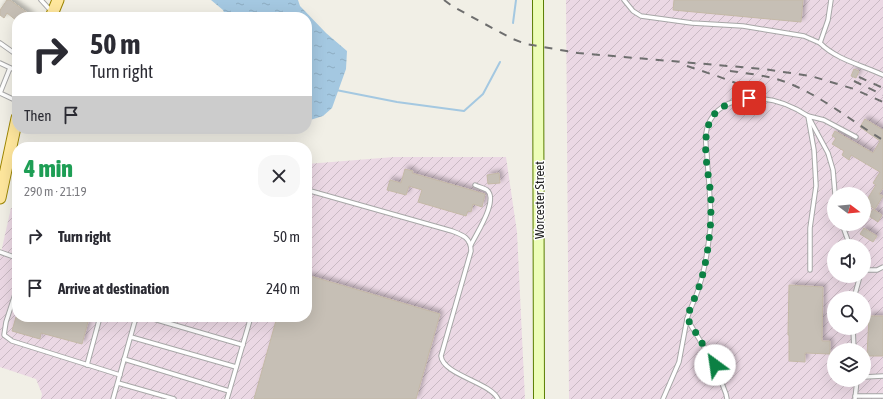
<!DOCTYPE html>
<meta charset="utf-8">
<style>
:root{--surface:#fff;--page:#f7f7f7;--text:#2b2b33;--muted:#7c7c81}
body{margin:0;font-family:"Asap Condensed",sans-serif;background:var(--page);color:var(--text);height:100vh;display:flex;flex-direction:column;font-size:15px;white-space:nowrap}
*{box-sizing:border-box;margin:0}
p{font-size:13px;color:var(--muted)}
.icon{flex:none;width:22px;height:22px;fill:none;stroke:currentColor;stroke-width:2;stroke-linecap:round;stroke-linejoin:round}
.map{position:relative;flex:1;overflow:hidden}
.drawer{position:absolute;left:12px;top:142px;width:300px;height:180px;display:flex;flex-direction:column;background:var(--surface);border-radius:16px;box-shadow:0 4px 16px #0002}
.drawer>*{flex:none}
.hud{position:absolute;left:12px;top:12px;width:300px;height:122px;border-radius:16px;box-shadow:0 4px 16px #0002;background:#fff;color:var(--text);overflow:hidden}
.needle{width:26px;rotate:106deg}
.controls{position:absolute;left:827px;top:187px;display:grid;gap:8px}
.controls a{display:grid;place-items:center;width:44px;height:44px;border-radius:50%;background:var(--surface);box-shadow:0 4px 16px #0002;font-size:20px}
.pin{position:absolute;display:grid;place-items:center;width:34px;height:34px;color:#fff;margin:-17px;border-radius:8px;box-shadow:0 2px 6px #0006}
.me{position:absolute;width:44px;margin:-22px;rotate:329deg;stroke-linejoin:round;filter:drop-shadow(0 0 3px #0008)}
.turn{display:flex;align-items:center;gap:14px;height:84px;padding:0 12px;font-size:18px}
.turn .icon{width:52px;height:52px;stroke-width:2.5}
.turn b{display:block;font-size:28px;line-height:34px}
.then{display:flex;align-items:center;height:38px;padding:0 12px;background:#0003;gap:8px;font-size:15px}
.round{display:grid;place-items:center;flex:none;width:42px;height:42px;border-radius:16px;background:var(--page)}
.headline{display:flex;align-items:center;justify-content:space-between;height:68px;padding:0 12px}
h1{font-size:24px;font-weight:800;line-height:30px;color:#1e9e55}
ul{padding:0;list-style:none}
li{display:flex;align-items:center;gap:12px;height:52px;padding:0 12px}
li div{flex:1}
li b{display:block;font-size:15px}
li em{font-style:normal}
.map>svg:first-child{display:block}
</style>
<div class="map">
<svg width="883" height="399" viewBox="0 0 883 399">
<defs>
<pattern id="industrial-furrows" width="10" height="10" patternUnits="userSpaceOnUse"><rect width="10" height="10" fill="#ebd8e4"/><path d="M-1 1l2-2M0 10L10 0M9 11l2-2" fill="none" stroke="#c9b9c3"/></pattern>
<pattern id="water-ripples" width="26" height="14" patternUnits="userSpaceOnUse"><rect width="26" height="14" fill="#a4c8e1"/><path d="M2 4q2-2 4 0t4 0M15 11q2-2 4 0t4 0" fill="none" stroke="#8dacc1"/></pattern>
<filter id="shadow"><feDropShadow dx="3" dy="-3" stdDeviation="2" flood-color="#0004"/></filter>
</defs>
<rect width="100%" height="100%" fill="#f1efe6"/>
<!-- industrial -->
<g fill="url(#industrial-furrows)" fill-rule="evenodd">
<path d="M566 0H883V399H569ZM834 194H864V224H834ZM834 246H864V276H834ZM834 298H864V328H834ZM834 350H864V380H834Z"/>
<polygon points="394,157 506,157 517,232 525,399 41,399 42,394 36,379 0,367 0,257 11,208 17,210 17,317 307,317 307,164"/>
</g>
<!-- water -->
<polygon fill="url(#water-ripples)" points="211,0 298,0 300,6 326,33 347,51 346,69 332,108 323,116 307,121 307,17 226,17 223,10"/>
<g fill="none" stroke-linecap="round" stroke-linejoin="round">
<!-- stream -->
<g stroke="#a4c8e1" stroke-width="2">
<polyline points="513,23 516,0"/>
<polyline points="336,90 397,102 464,111 483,94 500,62"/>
</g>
</g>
<!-- building -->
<g fill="#c6bfb5" stroke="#c4b9a7" filter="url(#shadow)">
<polygon points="7,0 10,0 33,17 17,17 17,21 7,13 4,18 0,15 0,10"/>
<polygon points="674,0 803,0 801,22 673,10"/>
<polygon points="854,69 859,71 856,78 851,76"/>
<polygon points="865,119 883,130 883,188 879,194 883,196 875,209 865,203 876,185 873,183 880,172 851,155 849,160 842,155 844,151 832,144 836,138 832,136 835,131 873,153 880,141 860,127"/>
<polygon points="405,169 413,171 412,173 485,194 482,207 473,204 471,212 468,211 466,216 418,202 422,190 409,186 406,195 387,190 390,180 401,183"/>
<polygon points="499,173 500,183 488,184 487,175"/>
<polygon points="873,209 882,215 878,222 869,216"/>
<polygon points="864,228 877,236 873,242 860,234"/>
<polygon points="307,275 440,314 416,399 254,399 277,317 307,317"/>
<polygon points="789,285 823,287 822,341 830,341 830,354 805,353 805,362 789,361 789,335 788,335"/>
<polygon points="869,316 883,316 883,356 867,356"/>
<polygon points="16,317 69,317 88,322 82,344 41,333 40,339 12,331"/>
</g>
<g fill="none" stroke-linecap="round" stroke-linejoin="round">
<!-- lane casing -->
<g stroke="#a7a7a7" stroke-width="5.5">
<g id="lane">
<polyline points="41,0 53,13 59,17"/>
<polyline points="624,0 633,11 641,16 692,23 743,26 804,36 820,43 828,20 831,0"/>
<polyline points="0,43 17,55"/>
<path d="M820 43C837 60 862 65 883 75"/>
<polyline points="0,63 17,71"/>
<polyline points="0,93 10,68"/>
<polyline points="0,93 17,101"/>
<path d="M307 190 452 231C463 235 471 238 471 251L441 356C443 375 490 382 498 399"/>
<polyline points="835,194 833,170 828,153 808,116 824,120 856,137"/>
<polyline points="842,224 850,246"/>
<path d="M471 245C476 234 499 200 487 190 484 188 479 187 475 185"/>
<polyline points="0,252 17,258"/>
<polyline points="864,270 877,270 883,267"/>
<polyline points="17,288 6,322 4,335 12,341 120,375"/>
<polyline points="854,298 860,276"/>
<polyline points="147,317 243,345"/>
<polyline points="853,328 854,350"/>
<polyline points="131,337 236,367"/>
<polyline points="124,359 229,391"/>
<polyline points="87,365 100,317"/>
<polyline points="864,377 883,376"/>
<polyline points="118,383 174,399"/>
<polyline points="855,396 883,396"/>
<polyline points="113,399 136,317"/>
<polyline points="227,399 250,320 240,317"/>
<polyline points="663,399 679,362 687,319"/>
<path d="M727 399 726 394 715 365 687 319C690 308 696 298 699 287 705 269 708 249 710 230 712 204 708 180 707 154 706 147 705 139 706 133 709 114 723 103 741 100 765 95 788 103 808 116L814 150 816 186 810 228V270"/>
<polyline points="855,399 857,380"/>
</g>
</g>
<!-- secondary casing -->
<g stroke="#5a7e00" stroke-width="12">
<polyline id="secondary" points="538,0 539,399"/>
</g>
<!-- primary casing -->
<g stroke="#9c8500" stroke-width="13">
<g id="primary">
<polyline points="51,17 58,0"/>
<polyline points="0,198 17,118"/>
</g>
</g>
<!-- lane -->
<use href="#lane" stroke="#fff" stroke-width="3.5"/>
<!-- secondary -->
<use href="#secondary" stroke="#edfdb8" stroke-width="10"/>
<!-- primary -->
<use href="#primary" stroke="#ffe79d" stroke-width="11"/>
<!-- rail -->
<g stroke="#6e6e6e" stroke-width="2" stroke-dasharray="8 8" stroke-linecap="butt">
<polyline points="444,0 452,6 483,23 513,39 526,44 578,53 763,69 811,76 854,89 883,102"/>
<polyline points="687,66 717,76 760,92"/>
<path d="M730 71C751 74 773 76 793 85 825 99 853 122 883 140"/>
<polyline points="859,77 883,88"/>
<polyline points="854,81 883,95"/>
</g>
</g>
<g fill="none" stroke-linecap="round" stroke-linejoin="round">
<!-- route -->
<path stroke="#0b8043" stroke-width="7" stroke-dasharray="0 12.6" d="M715 365 687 318C690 308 695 298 699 287 705 269 708 250 710 231 711 220 711 208 711 197 709 174 700 141 711 119 719 105 734 101 749 98"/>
</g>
<g text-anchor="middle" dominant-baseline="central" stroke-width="3" stroke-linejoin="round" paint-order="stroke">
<!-- street labels -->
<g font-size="13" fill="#202020" stroke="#fff">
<text transform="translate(539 200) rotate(-90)">Worcester Street</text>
</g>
</g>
</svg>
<div class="controls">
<a><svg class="needle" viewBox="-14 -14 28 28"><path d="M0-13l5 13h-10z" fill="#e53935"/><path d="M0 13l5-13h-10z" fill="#7c7c81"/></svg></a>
<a><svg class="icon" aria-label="sound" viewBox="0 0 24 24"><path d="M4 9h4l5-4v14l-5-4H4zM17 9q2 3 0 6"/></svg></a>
<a><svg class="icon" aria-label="search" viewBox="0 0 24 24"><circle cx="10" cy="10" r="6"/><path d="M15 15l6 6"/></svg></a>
<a><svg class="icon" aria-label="layers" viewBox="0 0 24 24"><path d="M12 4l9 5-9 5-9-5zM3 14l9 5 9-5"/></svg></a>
</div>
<div class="pin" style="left:749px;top:98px;background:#d93025"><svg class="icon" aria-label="arrive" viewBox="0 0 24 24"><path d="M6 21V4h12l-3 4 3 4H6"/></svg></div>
<svg class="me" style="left:715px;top:365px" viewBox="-20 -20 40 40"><circle r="19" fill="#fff"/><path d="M0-13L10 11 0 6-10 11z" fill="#0b8043"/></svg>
<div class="hud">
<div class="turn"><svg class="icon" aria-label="right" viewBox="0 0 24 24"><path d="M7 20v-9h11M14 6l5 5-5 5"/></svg><div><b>50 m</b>Turn right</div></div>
<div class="then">Then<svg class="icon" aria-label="arrive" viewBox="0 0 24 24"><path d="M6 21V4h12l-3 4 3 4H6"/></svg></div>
</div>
<section class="drawer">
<div class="headline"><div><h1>4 min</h1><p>290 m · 21:19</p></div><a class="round"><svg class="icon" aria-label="close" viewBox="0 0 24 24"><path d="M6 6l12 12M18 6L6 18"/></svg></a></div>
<ul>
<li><svg class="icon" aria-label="right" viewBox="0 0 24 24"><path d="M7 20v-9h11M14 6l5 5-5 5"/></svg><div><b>Turn right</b></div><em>50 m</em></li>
<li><svg class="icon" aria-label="arrive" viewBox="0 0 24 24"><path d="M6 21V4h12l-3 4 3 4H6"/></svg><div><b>Arrive at destination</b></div><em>240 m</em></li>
</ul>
</section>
</div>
